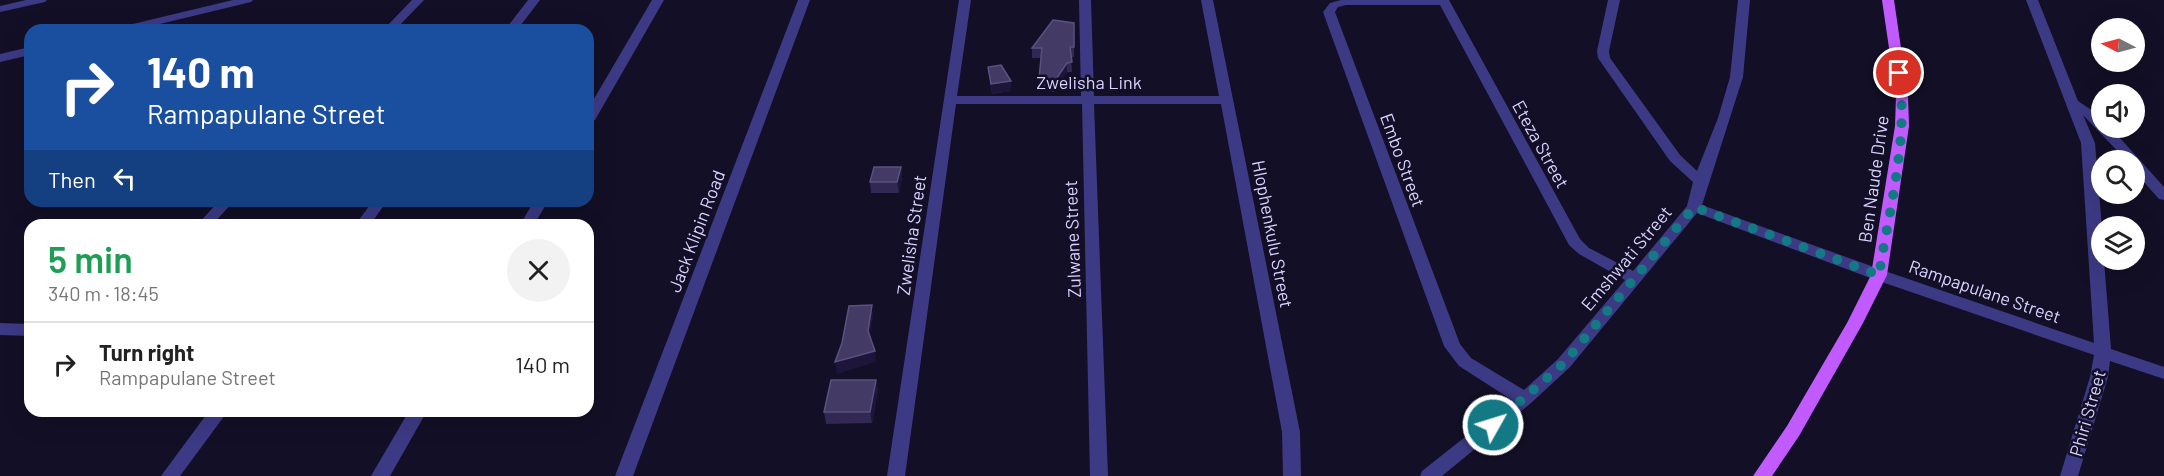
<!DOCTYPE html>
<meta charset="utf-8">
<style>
:root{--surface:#fff;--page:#f2f2f2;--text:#222;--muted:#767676;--line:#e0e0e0}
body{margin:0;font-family:Barlow,sans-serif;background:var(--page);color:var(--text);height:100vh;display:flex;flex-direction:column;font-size:22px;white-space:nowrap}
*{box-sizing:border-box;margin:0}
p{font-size:20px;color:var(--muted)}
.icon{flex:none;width:33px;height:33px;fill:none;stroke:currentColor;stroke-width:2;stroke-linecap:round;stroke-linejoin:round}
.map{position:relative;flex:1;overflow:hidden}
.side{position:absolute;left:24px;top:219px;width:570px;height:198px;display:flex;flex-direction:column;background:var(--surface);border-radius:18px;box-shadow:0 6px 24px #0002}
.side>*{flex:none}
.top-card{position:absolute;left:24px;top:24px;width:570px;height:183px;border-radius:18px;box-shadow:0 6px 24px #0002;background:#1a4fa0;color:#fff;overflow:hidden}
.needle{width:39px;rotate:276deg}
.controls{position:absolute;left:2091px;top:18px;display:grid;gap:12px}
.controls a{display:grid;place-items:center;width:54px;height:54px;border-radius:50%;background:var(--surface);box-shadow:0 6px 24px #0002;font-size:30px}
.pin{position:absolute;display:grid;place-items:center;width:51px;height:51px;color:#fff;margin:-26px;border:3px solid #fff;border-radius:50%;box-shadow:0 2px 6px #0007}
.me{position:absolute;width:66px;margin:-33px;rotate:51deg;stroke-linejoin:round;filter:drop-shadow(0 0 4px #0008)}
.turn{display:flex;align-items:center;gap:21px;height:126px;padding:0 24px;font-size:27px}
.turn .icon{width:78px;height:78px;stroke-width:2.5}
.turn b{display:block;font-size:42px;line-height:51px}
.then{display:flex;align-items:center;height:57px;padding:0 24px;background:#0003;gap:12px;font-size:22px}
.round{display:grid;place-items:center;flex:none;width:63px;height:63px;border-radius:32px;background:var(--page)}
.summary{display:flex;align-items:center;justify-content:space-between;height:102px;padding:0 24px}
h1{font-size:36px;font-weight:600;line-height:45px;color:#1e9e55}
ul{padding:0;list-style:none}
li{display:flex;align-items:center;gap:18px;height:84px;padding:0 24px;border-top:2px solid var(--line)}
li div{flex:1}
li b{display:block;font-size:22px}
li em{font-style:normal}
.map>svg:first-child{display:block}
</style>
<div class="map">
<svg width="2164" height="476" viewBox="0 0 2164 476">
<rect width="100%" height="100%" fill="#130f26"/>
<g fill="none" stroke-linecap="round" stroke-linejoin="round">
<!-- minor -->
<g fill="#3d3a85" fill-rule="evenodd">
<polygon points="26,0 47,0 45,2 0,12 0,6"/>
<polygon points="233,0 253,0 251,2 135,30 114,30 116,28"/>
<polygon points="412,0 424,0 395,30 383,30"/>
<polygon points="528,0 540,0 517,30 505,30"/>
<polygon points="652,0 664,0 595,120 588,124 588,109"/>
<polygon points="798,0 810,0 633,476 615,476"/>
<polygon points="959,0 971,0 957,96 1081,96 1079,0 1091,0 1094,96 1219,96 1201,0 1213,0 1300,432 1301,476 1283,476 1282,432 1221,104 1094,104 1108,476 1090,476 1082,104 956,104 905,476 887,476"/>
<path d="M1341 0H1449L1580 239 1589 248 1633 271 1687 206 1693 182 1670 161 1598 58 1597 51 1608 0H1620L1609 51 1610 58 1680 155 1697 171 1718 118 1730 77 1738 0H1750L1743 77 1702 205 1885 271 2094 343 2081 143 2026 0H2038L2078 101 2102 117V128H2111L2164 187V200L2159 199 2134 171V160H2126L2083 115 2095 143 2102 228V260H2104L2111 349 2164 367V379L2110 361 2108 377 2078 476H2060L2090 377 2094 355 1873 279 1697 213 1570 367 1531 403 1442 476H1420L1422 471 1512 400 1459 366 1444 346 1323 12 1330 3ZM1346 5H1440L1569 245 1579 254 1625 280 1558 359 1524 390 1471 358 1460 344 1335 12 1338 7Z"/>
<polygon points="30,47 30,55 0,62 0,54"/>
<polygon points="219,201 234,201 212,225 197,225"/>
<polygon points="373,201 387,201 370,225 355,225"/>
<polygon points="534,201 548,201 534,225 520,225"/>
<polygon points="0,323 30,324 30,336 0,335"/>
<polygon points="209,411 228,411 180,476 161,476"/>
<polygon points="409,411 427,411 390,476 371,476"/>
</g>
<!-- major -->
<polygon fill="#c25bff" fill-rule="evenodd" points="1882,0 1894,0 1908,96 1909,126 1887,275 1863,323 1799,436 1772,476 1753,476 1787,426 1847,323 1871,275 1895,126 1896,96"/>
</g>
<!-- wall -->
<g fill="#312854">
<polygon points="1074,23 1074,57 1071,57 1072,72 1067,72 1054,92 1039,89 1039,79 1041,58 1032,58 1032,48"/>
<polygon points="988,67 1011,81 1011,91 992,94"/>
<polygon points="901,167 902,177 899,193 871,193 870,182"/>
<polygon points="876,380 878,391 872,423 826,424 824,412"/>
</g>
<!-- shaded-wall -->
<g fill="#1d163a">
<polygon points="1067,63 1067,72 1054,92 1054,82"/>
<polygon points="1011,81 1011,91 992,94 991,84"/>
<polygon points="901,167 902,177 899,193 897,182"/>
<polygon points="872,305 873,317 869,342 868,331"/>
<polygon points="875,351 876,362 837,374 835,362"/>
<polygon points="876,380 878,391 872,423 870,412"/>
</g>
<!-- building -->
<g fill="#433a66" stroke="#5a527e" stroke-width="1.5">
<polygon points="1053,20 1074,23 1074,47 1070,47 1072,62 1067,63 1054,82 1039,79 1042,48 1032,48"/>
<polygon points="1001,65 1011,81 991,84 988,67"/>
<polygon points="874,167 901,167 897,182 870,182"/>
<polygon points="872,305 868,331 875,351 835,362 842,343 849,306"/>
<polygon points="831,380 876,380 870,412 824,412"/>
</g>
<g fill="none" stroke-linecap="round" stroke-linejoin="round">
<!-- route -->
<path stroke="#137a85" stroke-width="10" stroke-dasharray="0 18" d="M1493 425 1564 363 1694 207 1879 275C1889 209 1909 139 1899 73"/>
</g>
<g text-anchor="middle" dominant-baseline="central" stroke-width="5" stroke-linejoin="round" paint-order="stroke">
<!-- street labels -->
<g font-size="18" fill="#d9d4ff" stroke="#130f26">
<text x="1089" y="82">Zwelisha Link</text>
<text transform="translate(1541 144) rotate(61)">Eteza Street</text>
<text transform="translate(1403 160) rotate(70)">Embo Street</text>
<text transform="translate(1873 179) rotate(-82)">Ben Naude Drive</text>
<text transform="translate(696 231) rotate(-69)">Jack Klipin Road</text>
<text transform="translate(1273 234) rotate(79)">Hlophenkulu Street</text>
<text transform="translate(911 235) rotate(-82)">Zwelisha Street</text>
<text transform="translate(1072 239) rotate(-92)">Zulwane Street</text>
<text transform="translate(1626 258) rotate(-50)">Emshwati Street</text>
<text transform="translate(1985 291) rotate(19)">Rampapulane Street</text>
<text transform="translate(2087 413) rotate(-74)">Phiri Street</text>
</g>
</g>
</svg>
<div class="controls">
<a><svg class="needle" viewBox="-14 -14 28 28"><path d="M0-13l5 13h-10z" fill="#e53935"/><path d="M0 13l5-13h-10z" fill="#767676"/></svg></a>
<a><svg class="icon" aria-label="sound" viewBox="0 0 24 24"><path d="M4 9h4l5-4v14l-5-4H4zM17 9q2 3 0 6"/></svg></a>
<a><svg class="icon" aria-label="search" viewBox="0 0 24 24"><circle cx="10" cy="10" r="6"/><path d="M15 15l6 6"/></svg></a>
<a><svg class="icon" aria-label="layers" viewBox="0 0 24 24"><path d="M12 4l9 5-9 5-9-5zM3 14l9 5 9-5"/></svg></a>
</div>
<div class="pin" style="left:1899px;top:73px;background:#d93025"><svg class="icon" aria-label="arrive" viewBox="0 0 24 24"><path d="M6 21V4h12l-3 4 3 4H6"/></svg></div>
<svg class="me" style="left:1493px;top:425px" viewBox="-20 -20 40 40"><circle r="17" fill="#137a85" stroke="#fff" stroke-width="3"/><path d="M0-11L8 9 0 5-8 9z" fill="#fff"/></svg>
<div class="top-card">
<div class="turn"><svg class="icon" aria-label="right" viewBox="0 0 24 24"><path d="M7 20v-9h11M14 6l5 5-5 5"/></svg><div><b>140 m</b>Rampapulane Street</div></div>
<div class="then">Then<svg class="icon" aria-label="left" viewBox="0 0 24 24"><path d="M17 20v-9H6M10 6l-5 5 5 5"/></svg></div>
</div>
<section class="side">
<div class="summary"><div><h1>5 min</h1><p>340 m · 18:45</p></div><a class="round"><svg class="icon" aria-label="close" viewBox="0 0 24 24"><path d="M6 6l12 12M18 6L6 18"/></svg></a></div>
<ul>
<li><svg class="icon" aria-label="right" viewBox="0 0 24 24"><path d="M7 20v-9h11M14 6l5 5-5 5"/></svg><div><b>Turn right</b><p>Rampapulane Street</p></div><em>140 m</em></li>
</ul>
</section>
</div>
